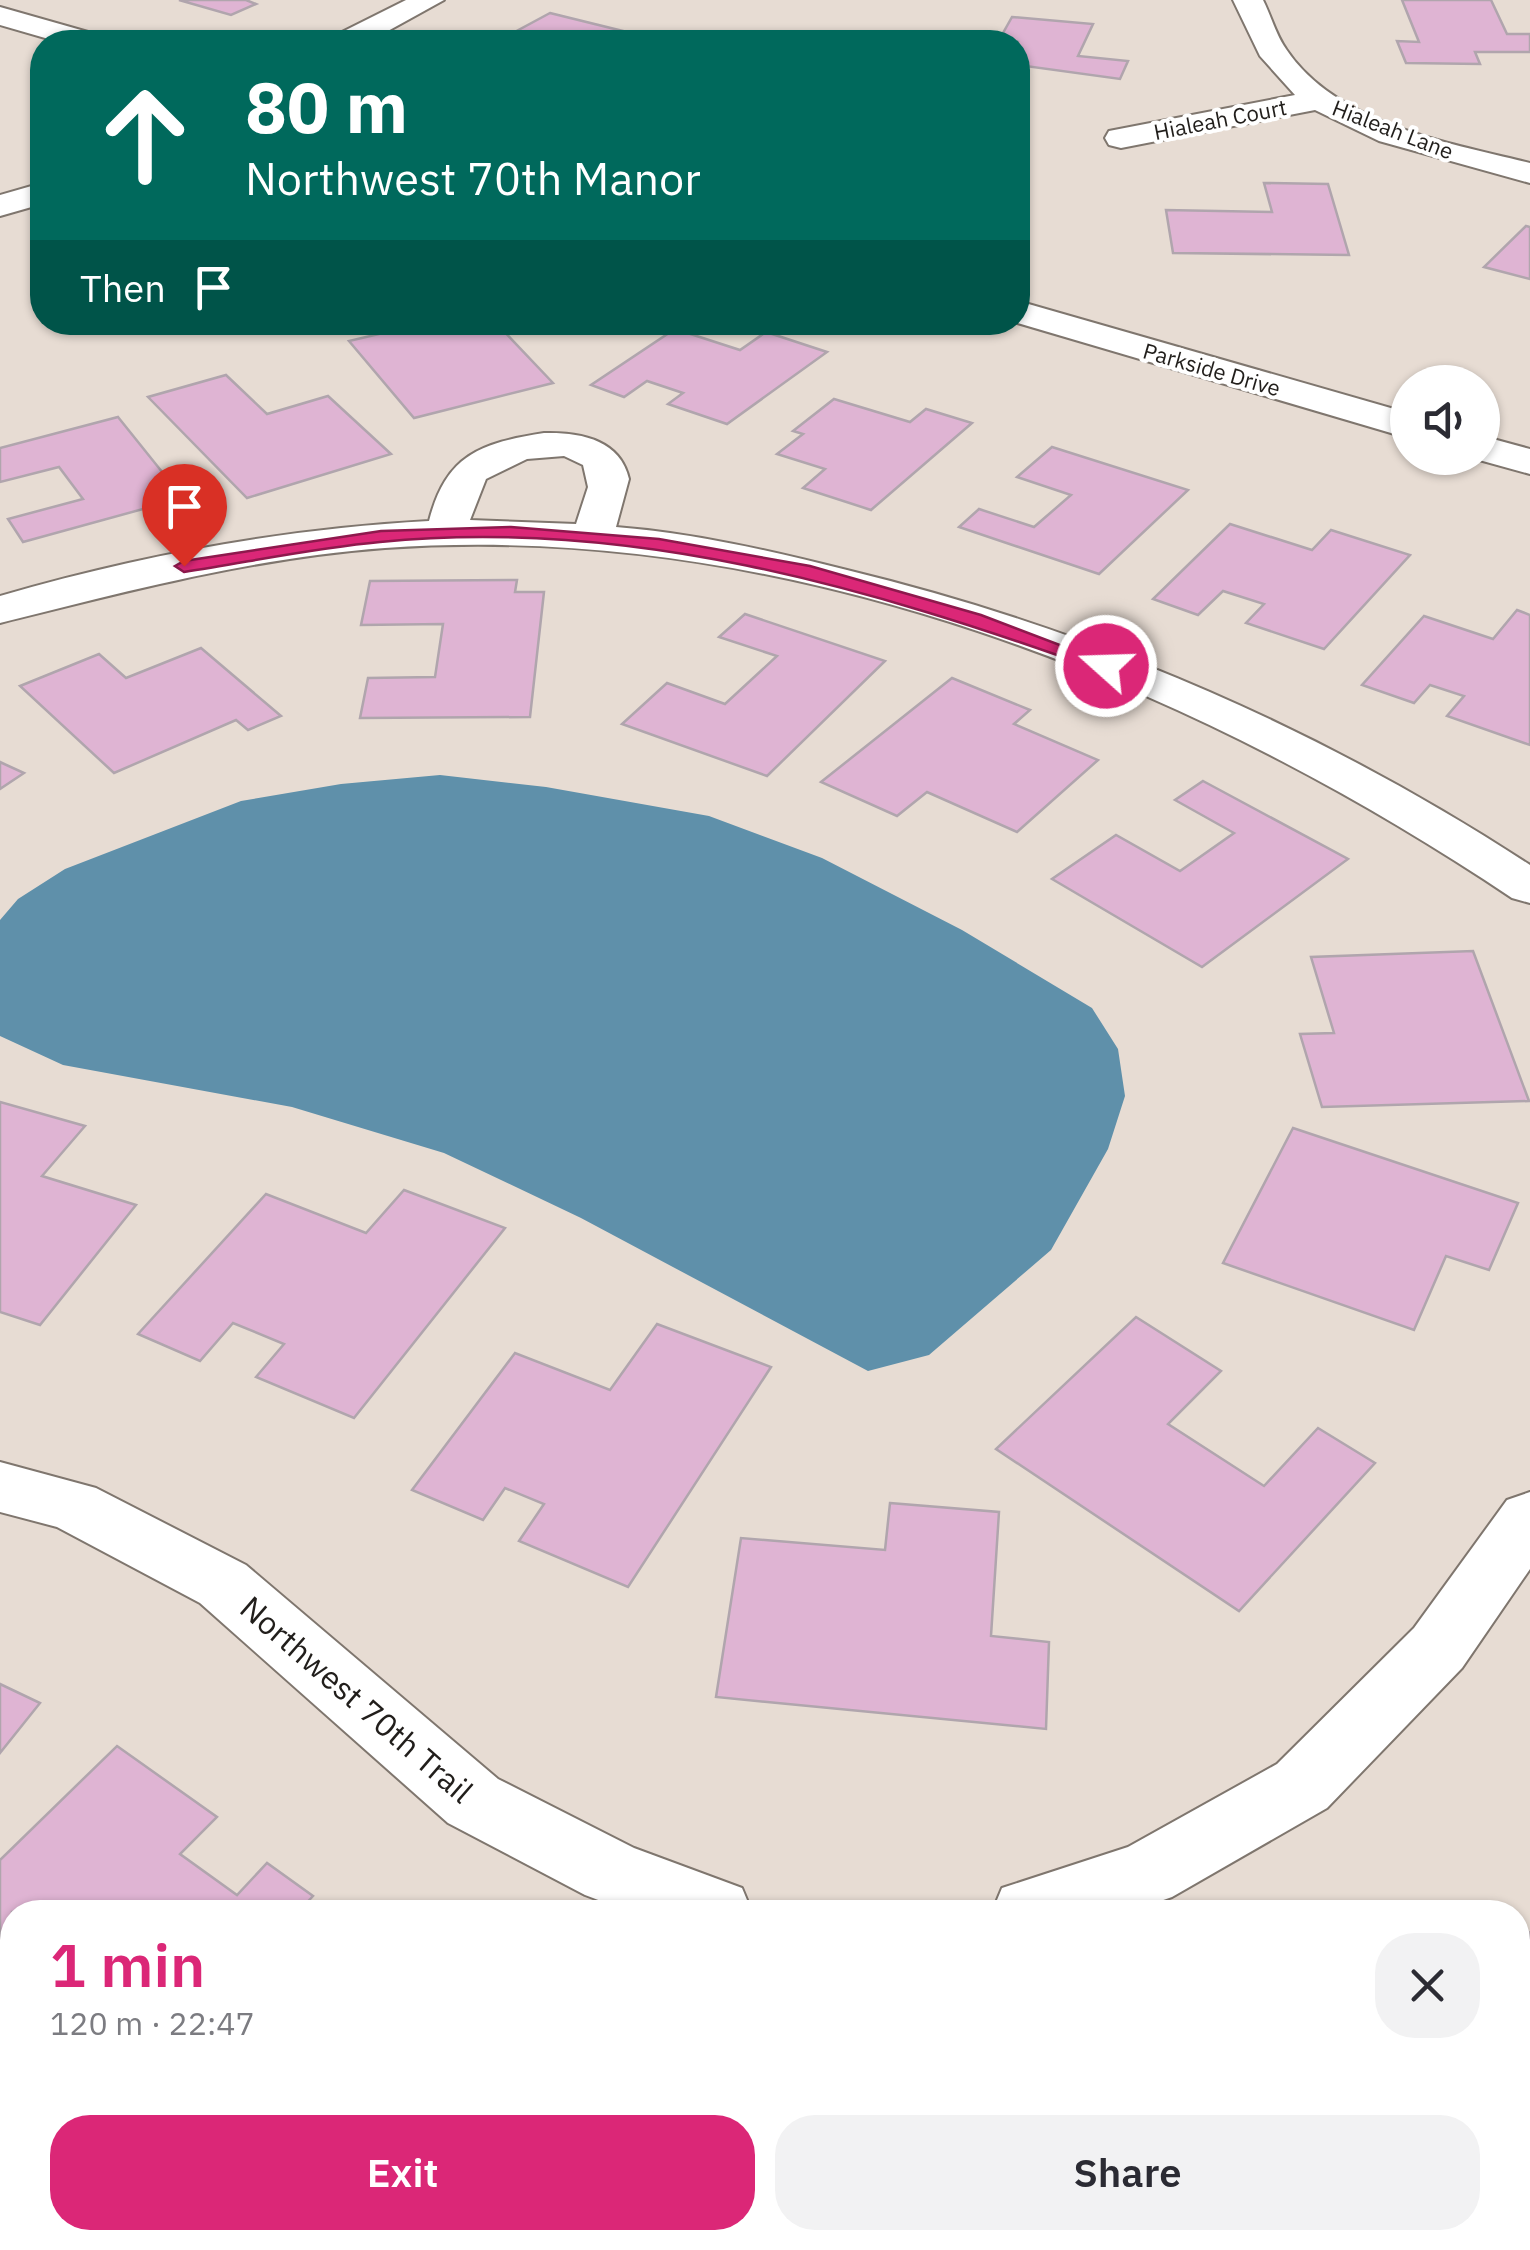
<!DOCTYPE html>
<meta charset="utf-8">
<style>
:root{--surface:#fff;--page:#f2f2f3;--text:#2b2b33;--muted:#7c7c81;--accent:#db2777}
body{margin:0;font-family:"IBM Plex Sans",sans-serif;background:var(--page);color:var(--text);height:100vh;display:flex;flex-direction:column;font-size:38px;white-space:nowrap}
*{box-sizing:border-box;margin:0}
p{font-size:32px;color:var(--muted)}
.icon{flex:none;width:55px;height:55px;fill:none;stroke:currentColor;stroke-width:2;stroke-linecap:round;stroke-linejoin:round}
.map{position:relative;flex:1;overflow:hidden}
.side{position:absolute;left:0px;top:1900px;width:1530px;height:350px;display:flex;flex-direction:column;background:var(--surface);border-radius:40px 40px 0 0;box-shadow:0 2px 8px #0004}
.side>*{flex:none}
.hud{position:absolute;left:30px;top:30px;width:1000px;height:305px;border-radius:40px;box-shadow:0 2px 8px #0004;background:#00695c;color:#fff;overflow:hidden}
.fabs{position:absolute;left:1390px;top:365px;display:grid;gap:20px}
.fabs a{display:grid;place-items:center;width:110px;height:110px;border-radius:50%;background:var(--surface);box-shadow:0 2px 8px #0004;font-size:50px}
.pin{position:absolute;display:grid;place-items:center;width:85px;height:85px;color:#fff;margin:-102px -42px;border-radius:50% 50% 50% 0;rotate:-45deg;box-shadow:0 0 10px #0007}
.pin .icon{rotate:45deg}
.me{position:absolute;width:110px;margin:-55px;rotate:290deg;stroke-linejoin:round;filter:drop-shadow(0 0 8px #0008)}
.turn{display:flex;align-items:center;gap:35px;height:210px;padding:0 50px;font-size:45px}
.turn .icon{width:130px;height:130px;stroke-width:2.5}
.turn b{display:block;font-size:70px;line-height:85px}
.then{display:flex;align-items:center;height:95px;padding:0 50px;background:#0003;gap:20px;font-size:38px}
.round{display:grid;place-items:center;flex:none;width:105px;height:105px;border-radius:40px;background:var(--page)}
.overview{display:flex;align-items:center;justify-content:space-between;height:170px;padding:0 50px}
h1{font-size:60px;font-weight:600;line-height:75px;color:var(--accent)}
.cta{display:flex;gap:20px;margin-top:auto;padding:20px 50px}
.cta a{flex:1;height:115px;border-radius:40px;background:var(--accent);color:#fff;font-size:40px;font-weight:600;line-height:115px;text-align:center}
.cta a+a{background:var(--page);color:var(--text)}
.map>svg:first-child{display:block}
</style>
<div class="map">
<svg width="1530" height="2250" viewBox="0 0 1530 2250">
<rect width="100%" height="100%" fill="#e7dcd3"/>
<!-- water -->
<polygon fill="#5f90aa" points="440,775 546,787 709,816 822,858 962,930 1092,1008 1118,1049 1125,1096 1108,1149 1051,1250 929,1355 868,1371 581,1218 444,1153 292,1107 63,1065 0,1036 0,920 18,899 65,869 241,801 341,784"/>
<!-- building -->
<g fill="#dfb4d3" stroke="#b0a5ad" stroke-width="2.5">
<polygon points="179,0 246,0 256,4 231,15"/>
<polygon points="1402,0 1491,0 1507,34 1530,34 1530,52 1475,52 1480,64 1406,63 1397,41 1419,42"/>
<polygon points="550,13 643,36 631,42 496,42"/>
<polygon points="1012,17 1093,24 1078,56 1128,61 1120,79 1018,65 1018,42 998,42"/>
<polygon points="1264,183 1328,184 1349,255 1173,253 1166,210 1272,212"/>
<polygon points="1526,226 1530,227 1530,279 1484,267"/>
<polygon points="430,322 495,322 553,383 414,418 349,341"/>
<polygon points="675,329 740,350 766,332 827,352 727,424 668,404 683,393 647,381 624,397 591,385"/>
<polygon points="226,375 267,414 328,396 391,454 247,498 148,397"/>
<polygon points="834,399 910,422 926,409 972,423 871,510 803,488 825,469 777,454 803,434 793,431"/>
<polygon points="118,417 183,498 23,542 8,519 83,499 59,467 0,482 0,448"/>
<polygon points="1052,447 1188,490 1099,574 959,527 979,509 1034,527 1071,495 1017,477"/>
<polygon points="1230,524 1312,550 1331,530 1410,555 1324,649 1246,623 1264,604 1223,591 1198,615 1153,599"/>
<polygon points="517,580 515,592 544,592 530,717 360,718 368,678 435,677 443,624 361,625 370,581"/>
<polygon points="1517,610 1530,615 1530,745 1447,716 1464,696 1430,685 1414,703 1362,685 1424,616 1493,639"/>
<polygon points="745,614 885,661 767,776 622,724 667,683 725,704 777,656 719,637"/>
<polygon points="201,648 281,716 248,730 236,720 114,773 20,686 99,654 126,678"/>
<polygon points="952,678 1030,710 1014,724 1098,760 1017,832 927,792 897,816 821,782"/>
<polygon points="0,762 24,773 0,789"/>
<polygon points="1203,781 1348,859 1202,967 1052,879 1116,835 1180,871 1234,833 1175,800"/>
<polygon points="1473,951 1529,1101 1322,1107 1300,1034 1334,1033 1311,957"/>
<polygon points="0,1102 85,1126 42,1176 136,1205 40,1325 0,1312"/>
<polygon points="1293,1128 1518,1203 1489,1270 1446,1256 1414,1330 1223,1263"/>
<polygon points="404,1190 505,1228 354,1418 256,1377 284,1344 233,1323 200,1361 138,1334 266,1194 366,1233"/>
<polygon points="1136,1317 1221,1371 1168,1424 1264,1486 1318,1428 1375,1463 1239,1611 996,1449"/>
<polygon points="657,1324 771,1367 628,1587 519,1541 544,1504 505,1488 483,1520 412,1490 515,1353 610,1390"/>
<polygon points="890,1503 999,1512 991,1636 1049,1642 1046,1729 716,1697 741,1538 885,1550"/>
<polygon points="0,1684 40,1703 0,1753"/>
<polygon points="117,1746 217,1817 180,1854 237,1895 267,1863 313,1896 298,1912 12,1912 12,2043 0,2056 0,1860"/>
<polygon points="1518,1926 1530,1933 1530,2088 1518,2081"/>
<polygon points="1518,2177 1530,2184 1530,2250 1368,2250 1346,2238 1518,2238"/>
<polygon points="158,2238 622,2238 630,2250 164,2250"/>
</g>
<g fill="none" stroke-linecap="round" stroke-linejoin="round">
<!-- street casing -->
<g stroke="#7f766e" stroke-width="4">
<g id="street">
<polygon points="406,0 444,0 368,42 330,42 334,36"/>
<path d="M1233 0H1263C1271 16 1276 35 1286 49 1336 124 1449 143 1530 163V183L1379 141 1315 110 1121 148 1109 145 1105 138 1109 131 1295 95 1260 56Z"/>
<polygon points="42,183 42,204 0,216 0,195"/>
<path d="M544 433C579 432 620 439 629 479L616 527C694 533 771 551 847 570 1091 629 1320 728 1530 865V903L1512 898C1185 679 784 520 385 548 252 558 128 591 0 623V596C140 555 283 529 429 521 446 455 480 443 544 433ZM564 456 583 465 588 487 576 524 470 520 486 479 527 459Z"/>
<polygon points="0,1462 96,1488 246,1565 498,1779 634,1848 742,1888 752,1912 630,1912 585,1895 448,1823 200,1603 57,1527 0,1512"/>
<polygon points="1530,1492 1530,1569 1462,1668 1327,1808 1172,1897 1129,1912 992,1912 1002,1888 1128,1847 1277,1764 1414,1628 1507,1500"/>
<rect x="772" y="2238" width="80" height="12"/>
<polygon points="1033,2238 1113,2238 1114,2250 1034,2250"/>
</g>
</g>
<!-- secondary casing -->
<g stroke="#7f766e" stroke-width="4">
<g id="secondary">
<polygon points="0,7 102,36 106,42 59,42 0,25"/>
<polygon points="1018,301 1408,413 1408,438 1014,322"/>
<polygon points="1482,436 1530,449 1530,474 1472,458 1482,458"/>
</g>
</g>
<!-- street -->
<use href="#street" fill="#fff" fill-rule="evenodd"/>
<!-- secondary -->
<use href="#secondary" fill="#fff" fill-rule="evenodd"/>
</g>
<!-- route -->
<path fill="#db2777" stroke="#8e194d" stroke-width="2.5" d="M511 527 659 539 810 566 981 615 1115 666 1099 670C869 587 628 517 380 542 314 548 249 562 184 572L175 566 184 561 381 531Z"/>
<g text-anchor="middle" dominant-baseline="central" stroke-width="8" stroke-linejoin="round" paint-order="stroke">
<!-- far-street labels -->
<g font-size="22" fill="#211e1b" stroke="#fff">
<text transform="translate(1220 119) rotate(-11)">Hialeah Court</text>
<text transform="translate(1393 129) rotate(21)">Hialeah Lane</text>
<text transform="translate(1212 369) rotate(16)">Parkside Drive</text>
</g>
<!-- near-street labels -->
<g font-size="32" fill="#211e1b" stroke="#fff">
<text transform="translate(357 1699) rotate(41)">Northwest 70th Trail</text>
</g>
</g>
</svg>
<div class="fabs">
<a><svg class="icon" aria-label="sound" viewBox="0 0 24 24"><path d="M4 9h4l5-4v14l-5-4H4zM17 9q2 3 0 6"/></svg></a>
</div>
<div class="pin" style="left:184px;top:566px;background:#d93025"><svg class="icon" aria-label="arrive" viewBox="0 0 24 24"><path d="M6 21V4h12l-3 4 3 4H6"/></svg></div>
<svg class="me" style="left:1106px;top:666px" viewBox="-20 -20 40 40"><circle r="17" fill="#db2777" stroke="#fff" stroke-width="3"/><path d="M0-11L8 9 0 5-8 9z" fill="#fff"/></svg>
<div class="hud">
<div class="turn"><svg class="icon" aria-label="ahead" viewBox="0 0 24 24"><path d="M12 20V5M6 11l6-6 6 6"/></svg><div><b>80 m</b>Northwest 70th Manor</div></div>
<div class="then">Then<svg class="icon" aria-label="arrive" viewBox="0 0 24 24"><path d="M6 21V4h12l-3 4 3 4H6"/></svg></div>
</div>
<section class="side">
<div class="overview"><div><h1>1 min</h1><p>120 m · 22:47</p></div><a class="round"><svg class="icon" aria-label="close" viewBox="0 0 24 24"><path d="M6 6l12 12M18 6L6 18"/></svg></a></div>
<div class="cta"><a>Exit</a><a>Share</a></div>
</section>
</div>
